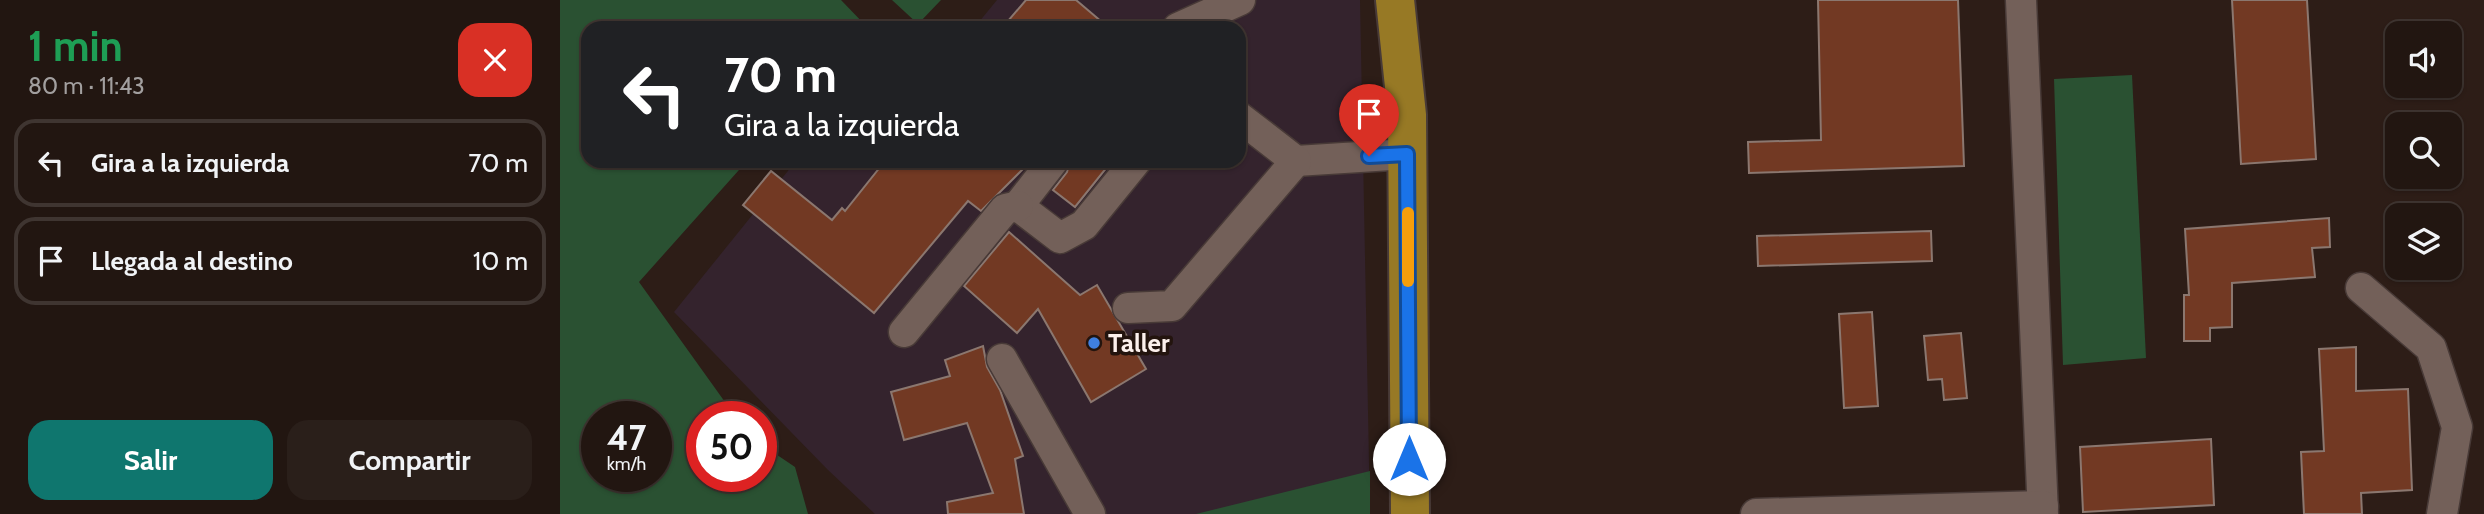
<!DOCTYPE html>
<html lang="es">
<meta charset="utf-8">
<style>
:root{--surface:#221611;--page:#2a1f1a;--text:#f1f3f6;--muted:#a29f9f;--line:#3f3531;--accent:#0f766e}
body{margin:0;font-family:Cabin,sans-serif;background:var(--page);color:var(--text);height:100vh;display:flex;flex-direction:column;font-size:26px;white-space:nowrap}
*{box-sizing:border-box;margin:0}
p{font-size:23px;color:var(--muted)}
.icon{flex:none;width:38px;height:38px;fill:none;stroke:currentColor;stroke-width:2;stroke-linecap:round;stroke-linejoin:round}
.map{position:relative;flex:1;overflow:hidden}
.panel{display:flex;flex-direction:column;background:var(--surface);width:560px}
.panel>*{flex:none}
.banner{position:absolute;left:21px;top:21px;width:665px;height:147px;border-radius:21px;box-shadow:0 2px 5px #0004,0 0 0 2px var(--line);background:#202124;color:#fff;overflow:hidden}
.buttons{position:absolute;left:1825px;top:21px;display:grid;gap:14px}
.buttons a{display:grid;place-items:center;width:77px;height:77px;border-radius:14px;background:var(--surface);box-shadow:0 2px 5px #0004,0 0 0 2px var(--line);font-size:35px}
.speed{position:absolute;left:21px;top:401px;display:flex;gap:14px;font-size:35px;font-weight:700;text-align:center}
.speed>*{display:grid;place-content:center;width:91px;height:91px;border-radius:50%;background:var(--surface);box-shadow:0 2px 5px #0004,0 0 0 2px var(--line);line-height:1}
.speed small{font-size:18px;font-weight:400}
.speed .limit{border:10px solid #d22;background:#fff;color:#111}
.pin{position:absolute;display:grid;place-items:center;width:60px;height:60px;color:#fff;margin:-72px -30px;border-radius:50% 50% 50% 0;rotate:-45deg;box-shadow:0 0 7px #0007}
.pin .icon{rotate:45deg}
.me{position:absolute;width:77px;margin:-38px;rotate:0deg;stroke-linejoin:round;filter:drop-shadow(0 0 5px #0008)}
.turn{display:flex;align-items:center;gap:24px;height:147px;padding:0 28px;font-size:32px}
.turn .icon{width:91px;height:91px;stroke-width:2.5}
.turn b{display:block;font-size:49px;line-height:60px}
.round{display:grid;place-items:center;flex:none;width:74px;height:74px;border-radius:21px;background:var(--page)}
.headline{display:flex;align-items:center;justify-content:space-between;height:119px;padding:0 28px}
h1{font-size:42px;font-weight:800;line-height:52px;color:#1e9e55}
.action{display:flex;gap:14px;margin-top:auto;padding:14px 28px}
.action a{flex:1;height:80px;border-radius:21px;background:var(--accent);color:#fff;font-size:28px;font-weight:800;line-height:80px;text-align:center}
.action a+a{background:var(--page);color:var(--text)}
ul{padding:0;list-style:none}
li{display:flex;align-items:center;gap:21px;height:88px;margin:0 14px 10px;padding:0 14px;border:4px solid var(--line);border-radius:21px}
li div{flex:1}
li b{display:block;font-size:26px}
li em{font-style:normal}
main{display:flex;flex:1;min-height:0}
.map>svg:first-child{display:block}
</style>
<main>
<section class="panel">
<div class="headline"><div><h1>1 min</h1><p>80 m · 11:43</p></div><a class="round" style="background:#d93025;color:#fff"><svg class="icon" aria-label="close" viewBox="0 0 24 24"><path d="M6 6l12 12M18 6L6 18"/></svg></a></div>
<ul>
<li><svg class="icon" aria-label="left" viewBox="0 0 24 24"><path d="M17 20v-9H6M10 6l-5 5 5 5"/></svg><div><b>Gira a la izquierda</b></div><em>70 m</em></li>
<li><svg class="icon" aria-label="arrive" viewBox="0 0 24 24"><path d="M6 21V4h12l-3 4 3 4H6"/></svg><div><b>Llegada al destino</b></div><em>10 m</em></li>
</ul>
<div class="action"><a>Salir</a><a>Compartir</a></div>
</section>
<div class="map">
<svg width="1924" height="514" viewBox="0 0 1924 514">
<rect width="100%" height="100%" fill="#2d1d17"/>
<!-- commercial -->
<polygon fill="#34232d" points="437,0 800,0 810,514 315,514 268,470 114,312 236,161 679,161 679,28 414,28"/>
<!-- green -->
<g fill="#2a5132" fill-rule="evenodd">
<path d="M0 0H281L307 27 28 28V161H187L79 282 175 416H142V476H201V444L235 467 248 514H0ZM37 416H96V476H37Z"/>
<polygon points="332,0 381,0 358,24"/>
<polygon points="1572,75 1586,358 1503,365 1494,79"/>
<polygon points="810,471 810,514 636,514"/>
</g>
<!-- building -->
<g fill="#723923" stroke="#8b776f" stroke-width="2">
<polygon points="466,0 516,0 549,28 442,28"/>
<polygon points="1258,0 1398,0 1404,166 1189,173 1188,142 1261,140"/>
<polygon points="1672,0 1747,0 1756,159 1681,164"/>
<polygon points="325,161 471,161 421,211 408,201 314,313 183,205 211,171 272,220 282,208 285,211"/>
<polygon points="510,161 552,161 515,207 493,190 507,172"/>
<polygon points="1769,218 1770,247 1752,248 1755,277 1672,283 1672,327 1650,328 1650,341 1624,341 1624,295 1629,295 1625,229"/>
<polygon points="1371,231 1372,261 1198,266 1197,236"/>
<polygon points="449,232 520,295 537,285 586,369 531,402 478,309 457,333 404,286"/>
<polygon points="1312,312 1318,406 1284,408 1279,314"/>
<polygon points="1401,333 1407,398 1384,400 1382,379 1368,380 1364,336"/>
<polygon points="423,346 427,367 440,390 463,456 455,459 464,514 388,514 387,502 433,493 407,423 344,440 331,392 390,376 385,360"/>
<polygon points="1796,347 1796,391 1848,389 1852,490 1801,493 1802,514 1744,514 1741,452 1764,451 1759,349"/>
<polygon points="1651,439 1654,505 1523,512 1520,447"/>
</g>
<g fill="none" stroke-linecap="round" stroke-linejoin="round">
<!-- minor casing -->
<g stroke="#483a37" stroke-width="33">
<g id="minor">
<polyline points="1461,0 1483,514"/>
<polyline points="618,28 680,0"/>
<polyline points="493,161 458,206 500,238 524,225 576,161"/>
<polyline points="736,161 847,154"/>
<polyline points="1801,288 1871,348 1897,427 1882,514"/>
<polyline points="568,308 612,306 736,161 679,117"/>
<polyline points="344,332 445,209 458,206"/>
<polyline points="442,359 530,514"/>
<polyline points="1196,514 1483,506"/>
</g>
</g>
<!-- major casing -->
<g stroke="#483a37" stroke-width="42">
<polyline id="major" points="835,0 847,115 850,514"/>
</g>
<!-- minor -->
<use href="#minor" stroke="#736059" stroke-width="30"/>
<!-- major -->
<use href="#major" stroke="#977925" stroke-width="38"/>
</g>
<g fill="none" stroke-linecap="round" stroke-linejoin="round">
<!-- route casing -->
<g stroke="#114b97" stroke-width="18">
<polyline id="route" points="809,156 847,154 849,459"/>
</g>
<!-- route -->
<use href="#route" stroke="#1a73e8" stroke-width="12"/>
<!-- slow -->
<polyline stroke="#f59e0b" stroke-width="12" points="848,213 848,281"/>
</g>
<!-- markers -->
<circle fill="#3f7fe0" stroke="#23140e" stroke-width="2.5" cx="534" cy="343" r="7"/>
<g text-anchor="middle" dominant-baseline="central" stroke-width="7" stroke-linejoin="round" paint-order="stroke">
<!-- poi labels -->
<g font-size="26" font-weight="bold" fill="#fcf0ec" stroke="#23140e" text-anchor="start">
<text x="548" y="343">Taller</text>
</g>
</g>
</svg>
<div class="buttons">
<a><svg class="icon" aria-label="sound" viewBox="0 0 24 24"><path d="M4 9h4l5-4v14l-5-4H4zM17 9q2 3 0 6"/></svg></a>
<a><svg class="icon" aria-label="search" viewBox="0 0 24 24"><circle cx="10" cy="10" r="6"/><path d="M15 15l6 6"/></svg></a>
<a><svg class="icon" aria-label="layers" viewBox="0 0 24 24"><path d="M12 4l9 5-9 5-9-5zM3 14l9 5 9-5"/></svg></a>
</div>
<div class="speed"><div>47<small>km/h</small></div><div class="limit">50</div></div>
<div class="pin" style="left:809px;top:156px;background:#d93025"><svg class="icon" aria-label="arrive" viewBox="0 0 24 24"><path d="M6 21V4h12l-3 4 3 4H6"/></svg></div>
<svg class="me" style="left:849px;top:459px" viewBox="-20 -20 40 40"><circle r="19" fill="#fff"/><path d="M0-13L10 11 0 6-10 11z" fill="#1a73e8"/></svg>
<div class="banner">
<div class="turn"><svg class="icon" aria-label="left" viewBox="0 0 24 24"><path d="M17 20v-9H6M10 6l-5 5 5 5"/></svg><div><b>70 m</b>Gira a la izquierda</div></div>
</div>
</div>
</main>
